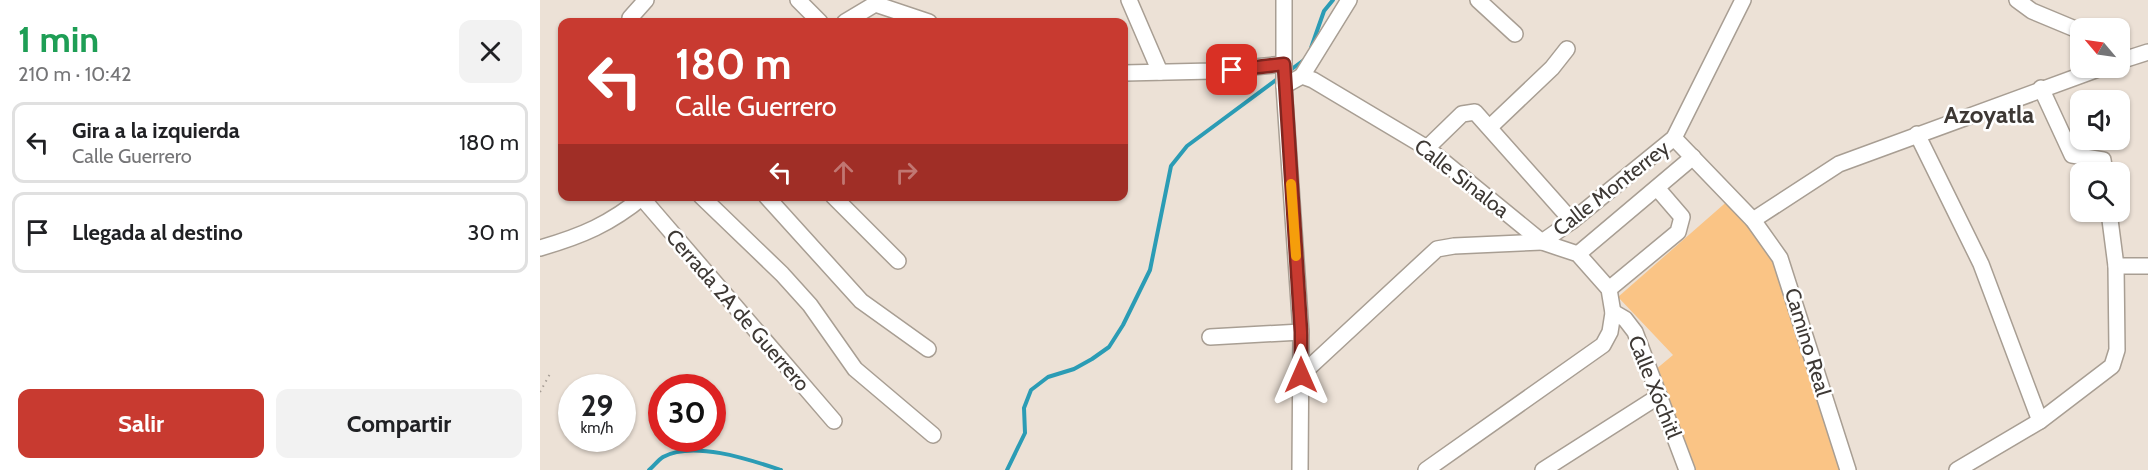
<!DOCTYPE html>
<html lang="es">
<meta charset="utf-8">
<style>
:root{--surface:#fff;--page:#f2f2f2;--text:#202124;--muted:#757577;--line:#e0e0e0;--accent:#c83a30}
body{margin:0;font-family:Cabin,sans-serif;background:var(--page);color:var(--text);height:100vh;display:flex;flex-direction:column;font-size:22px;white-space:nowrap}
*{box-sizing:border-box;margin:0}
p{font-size:20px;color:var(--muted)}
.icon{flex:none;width:33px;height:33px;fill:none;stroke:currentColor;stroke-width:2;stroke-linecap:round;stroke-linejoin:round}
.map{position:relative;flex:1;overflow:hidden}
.panel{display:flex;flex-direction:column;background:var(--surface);width:540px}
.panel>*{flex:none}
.guide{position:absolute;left:18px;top:18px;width:570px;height:183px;border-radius:12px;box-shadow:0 2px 4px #0004;background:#c83a30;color:#fff;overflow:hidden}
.needle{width:39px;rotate:299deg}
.controls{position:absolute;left:1530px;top:18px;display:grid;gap:12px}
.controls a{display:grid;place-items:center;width:60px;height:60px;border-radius:12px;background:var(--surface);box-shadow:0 2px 4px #0004;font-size:30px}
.speed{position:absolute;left:18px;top:374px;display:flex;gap:12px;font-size:30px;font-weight:700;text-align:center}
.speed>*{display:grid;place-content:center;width:78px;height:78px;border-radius:50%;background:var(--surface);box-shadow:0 2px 4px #0004;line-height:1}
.speed small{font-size:15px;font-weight:400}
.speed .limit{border:9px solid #d22;background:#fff;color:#111}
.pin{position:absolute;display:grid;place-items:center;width:51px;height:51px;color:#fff;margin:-26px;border-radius:12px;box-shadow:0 3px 9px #0006}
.me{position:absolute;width:66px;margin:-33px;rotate:0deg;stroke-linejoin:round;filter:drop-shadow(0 0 4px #0008)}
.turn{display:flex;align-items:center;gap:21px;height:126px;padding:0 18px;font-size:27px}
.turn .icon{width:78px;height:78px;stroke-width:2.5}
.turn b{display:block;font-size:42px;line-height:51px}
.lanes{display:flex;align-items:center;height:57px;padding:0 18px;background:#0003;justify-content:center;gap:30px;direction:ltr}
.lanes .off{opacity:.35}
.round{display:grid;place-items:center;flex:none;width:63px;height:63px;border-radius:12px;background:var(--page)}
.overview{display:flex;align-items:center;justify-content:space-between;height:102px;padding:0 18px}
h1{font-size:36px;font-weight:700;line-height:45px;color:#1e9e55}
.action{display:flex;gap:12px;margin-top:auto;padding:12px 18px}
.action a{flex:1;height:69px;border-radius:12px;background:var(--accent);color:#fff;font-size:24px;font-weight:700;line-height:69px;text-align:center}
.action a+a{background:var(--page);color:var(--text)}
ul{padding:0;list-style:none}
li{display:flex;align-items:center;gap:18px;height:81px;margin:0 12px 9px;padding:0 6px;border:3px solid var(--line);border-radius:12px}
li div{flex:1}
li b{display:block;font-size:22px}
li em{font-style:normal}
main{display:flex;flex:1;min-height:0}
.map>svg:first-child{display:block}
</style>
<main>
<section class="panel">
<div class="overview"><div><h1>1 min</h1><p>210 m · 10:42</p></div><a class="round"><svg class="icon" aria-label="close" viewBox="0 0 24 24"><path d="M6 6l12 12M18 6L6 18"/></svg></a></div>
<ul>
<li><svg class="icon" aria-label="left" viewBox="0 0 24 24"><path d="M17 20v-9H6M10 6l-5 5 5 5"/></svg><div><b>Gira a la izquierda</b><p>Calle Guerrero</p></div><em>180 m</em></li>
<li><svg class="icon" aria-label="arrive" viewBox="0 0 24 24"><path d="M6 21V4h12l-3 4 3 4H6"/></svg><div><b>Llegada al destino</b></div><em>30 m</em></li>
</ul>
<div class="action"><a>Salir</a><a>Compartir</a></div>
</section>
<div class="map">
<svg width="1608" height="470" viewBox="0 0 1608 470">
<rect width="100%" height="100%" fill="#ece1d6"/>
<!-- green -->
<polygon fill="#fac485" points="1191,198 1241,263 1301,470 1152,470 1115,370 1133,355 1078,297"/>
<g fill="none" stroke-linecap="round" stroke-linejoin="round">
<!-- stream -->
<g stroke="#2b9cb5" stroke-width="4">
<polyline points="771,48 784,11 793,0"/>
<polyline points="749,71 764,60"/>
<path d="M109 470C114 466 118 460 123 457 153 440 211 460 241 470"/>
<polyline points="467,470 485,433 484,408 491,390 508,377 534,369 552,359 569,347 583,325 610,270 631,166 647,146 740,77"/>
</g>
<!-- minor casing -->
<g stroke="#a89e93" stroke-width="18">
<g id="minor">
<polyline points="258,0 280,22"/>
<polyline points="589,0 620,72"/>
<polyline points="744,0 744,86 761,332 760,470"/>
<polyline points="938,0 975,34"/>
<polyline points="1477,0 1492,11 1540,31"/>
<polyline points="91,22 90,18 106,0"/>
<polyline points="305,22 335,4 389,22"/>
<polyline points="1580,61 1608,52"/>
<polyline points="584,73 673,71 744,64"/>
<polyline points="762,76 809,0"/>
<polyline points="744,86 762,76 773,80 887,148 1002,242 1038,254 1069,289 1073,313 1070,332 1063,345 886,470"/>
<polyline points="1501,88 1532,155 1563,160 1565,172"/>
<polyline points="950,127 1012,68 1027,49"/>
<polyline points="1377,134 1441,264 1500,421"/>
<polyline points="1134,138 1213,220 1240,258 1308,470"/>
<polyline points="887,148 922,114 935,112 1032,221"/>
<polyline points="161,196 242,274 270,305 315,369 393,435"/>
<polyline points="226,196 321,301 388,349"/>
<polyline points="293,196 358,261"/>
<polyline points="102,198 294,421"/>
<polyline points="1213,220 1299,164 1561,68"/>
<path d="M0 248C42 236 70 224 104 196"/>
<polyline points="1038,254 1153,157"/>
<polyline points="1576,266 1608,266"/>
<polyline points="1069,289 1138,232 1142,217 1117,188"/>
<polyline points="1073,312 1085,319 1095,332 1147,470"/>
<polyline points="670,337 761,332"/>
<polyline points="761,375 897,249 914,246 1002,242 1032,221 1134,138 1203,0"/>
<polyline points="1003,470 1119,396"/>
<polyline points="1417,470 1500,421 1572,366 1577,350 1576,266 1569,212"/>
</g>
</g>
<!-- path -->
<polyline stroke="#a69d95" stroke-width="2" stroke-dasharray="1.5 4.5" stroke-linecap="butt" points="0,392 11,372"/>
<!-- minor -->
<use href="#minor" stroke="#fff" stroke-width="15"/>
</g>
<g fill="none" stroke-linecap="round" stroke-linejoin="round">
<!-- route casing -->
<g stroke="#82261f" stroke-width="15">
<polyline id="route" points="692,70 744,64 761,332 761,375"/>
</g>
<!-- route -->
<use href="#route" stroke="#c83a30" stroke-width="10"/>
<!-- slow -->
<polyline stroke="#f59e0b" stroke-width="10" points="751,184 756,256"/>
</g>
<g text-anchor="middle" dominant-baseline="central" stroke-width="5" stroke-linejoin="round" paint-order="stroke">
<!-- street labels -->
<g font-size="21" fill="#3d3834" stroke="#fff">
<text transform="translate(922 178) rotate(38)">Calle Sinaloa</text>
<text transform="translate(1071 188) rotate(-38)">Calle Monterrey</text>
<text transform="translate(198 310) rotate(49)">Cerrada 2A de Guerrero</text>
<text transform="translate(1268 342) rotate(73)">Camino Real</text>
<text transform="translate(1115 387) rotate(68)">Calle Xóchitl</text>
</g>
<!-- quarter labels -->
<g font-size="24" font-weight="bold" fill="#3d3834" stroke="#fff">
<text x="1449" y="114">Azoyatla</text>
</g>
</g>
</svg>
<div class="controls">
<a><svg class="needle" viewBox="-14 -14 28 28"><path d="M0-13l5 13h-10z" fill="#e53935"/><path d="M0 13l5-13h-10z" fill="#757577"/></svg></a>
<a><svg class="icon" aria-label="sound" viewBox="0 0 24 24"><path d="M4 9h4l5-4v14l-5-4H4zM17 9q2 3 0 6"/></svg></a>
<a><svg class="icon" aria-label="search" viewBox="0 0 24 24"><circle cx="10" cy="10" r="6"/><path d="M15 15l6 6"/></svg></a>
</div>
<div class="speed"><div>29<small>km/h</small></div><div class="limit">30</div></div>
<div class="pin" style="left:692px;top:70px;background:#d93025"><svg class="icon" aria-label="arrive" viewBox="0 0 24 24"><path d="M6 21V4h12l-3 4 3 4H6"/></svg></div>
<svg class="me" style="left:761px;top:375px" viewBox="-20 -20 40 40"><path d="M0-17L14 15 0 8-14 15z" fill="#c83a30" stroke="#fff" stroke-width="4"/></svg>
<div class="guide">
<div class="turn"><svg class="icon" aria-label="left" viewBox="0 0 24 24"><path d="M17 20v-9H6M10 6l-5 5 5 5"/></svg><div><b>180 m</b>Calle Guerrero</div></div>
<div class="lanes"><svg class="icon" aria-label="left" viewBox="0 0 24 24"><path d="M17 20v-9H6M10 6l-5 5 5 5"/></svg><svg class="icon off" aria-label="ahead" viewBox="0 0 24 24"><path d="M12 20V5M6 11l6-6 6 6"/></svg><svg class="icon off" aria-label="right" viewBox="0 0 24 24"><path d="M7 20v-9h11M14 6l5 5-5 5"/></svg></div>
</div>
</div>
</main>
